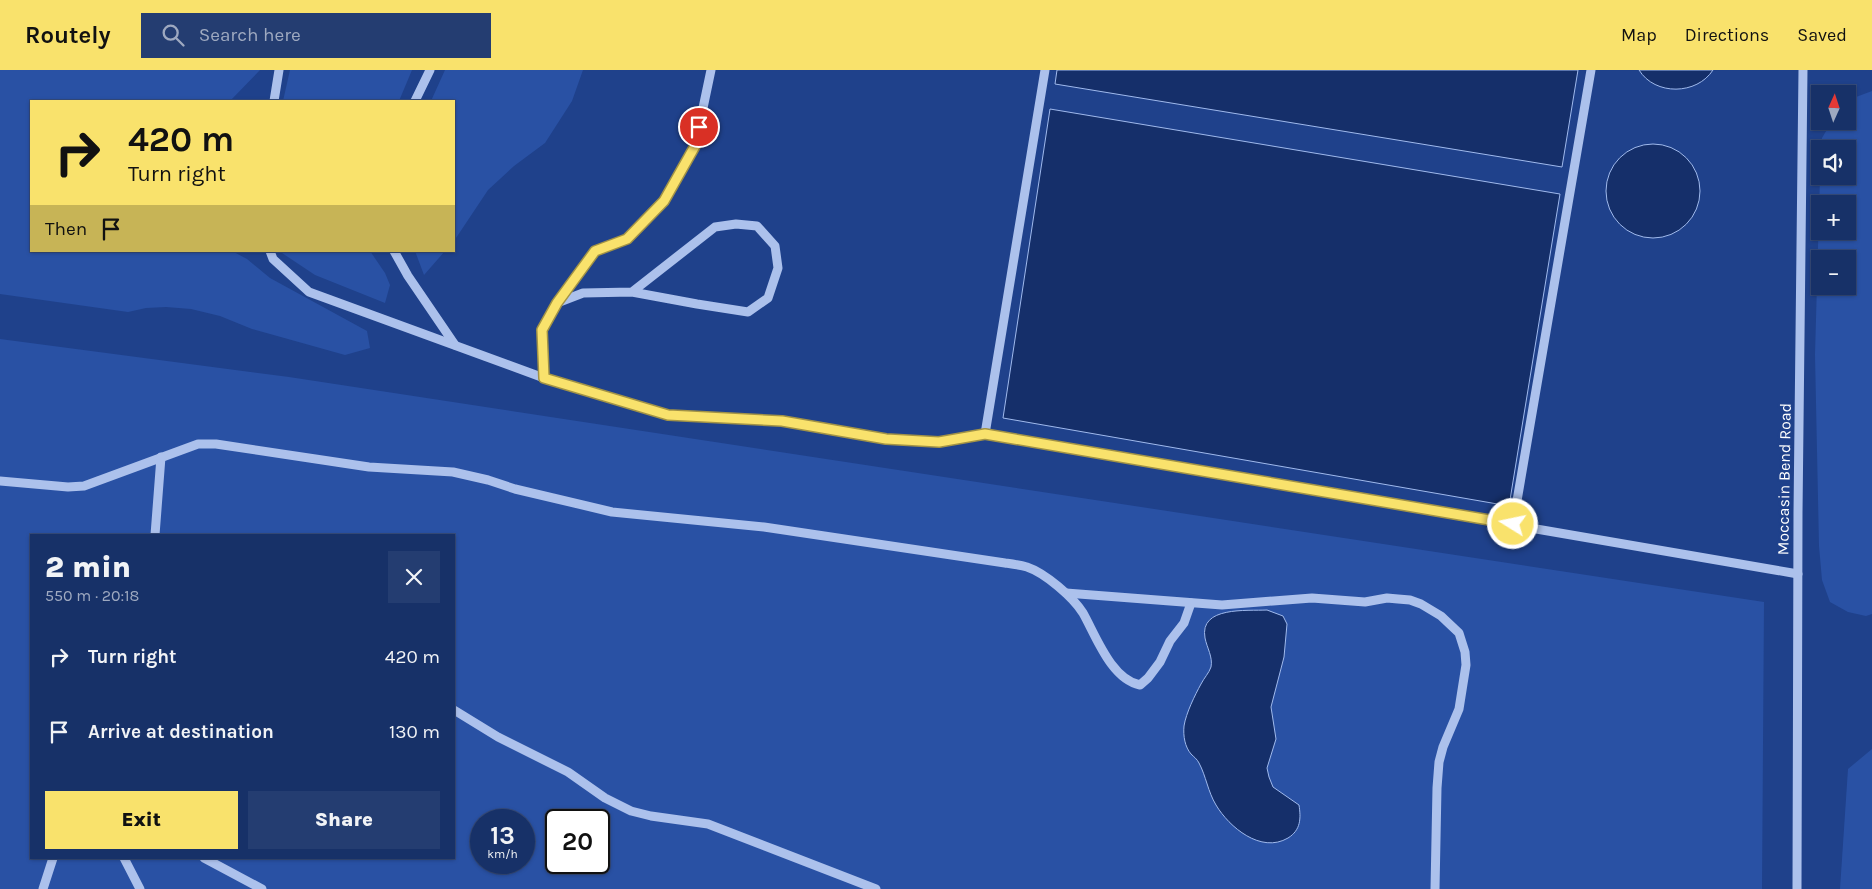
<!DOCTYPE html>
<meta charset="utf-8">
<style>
:root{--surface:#173168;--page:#243d71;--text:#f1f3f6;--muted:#9ea9c0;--line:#364c7c;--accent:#f9e26c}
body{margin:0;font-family:Karla,sans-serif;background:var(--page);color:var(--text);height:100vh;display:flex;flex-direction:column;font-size:19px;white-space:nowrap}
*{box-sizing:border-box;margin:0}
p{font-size:16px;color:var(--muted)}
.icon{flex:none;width:28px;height:28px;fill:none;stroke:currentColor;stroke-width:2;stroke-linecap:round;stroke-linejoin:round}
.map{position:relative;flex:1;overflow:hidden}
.drawer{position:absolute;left:30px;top:464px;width:425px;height:325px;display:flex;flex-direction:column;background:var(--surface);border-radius:0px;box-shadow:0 1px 4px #0004,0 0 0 1px var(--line)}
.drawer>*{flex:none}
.banner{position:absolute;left:30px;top:30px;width:425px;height:152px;border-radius:0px;box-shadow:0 1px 4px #0004,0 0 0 1px var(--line);background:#f9e26c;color:#111;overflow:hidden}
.needle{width:32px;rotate:3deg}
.controls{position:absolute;left:1811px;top:15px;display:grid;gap:10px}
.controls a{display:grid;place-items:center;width:45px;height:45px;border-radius:0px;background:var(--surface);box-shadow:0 1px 4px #0004,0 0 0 1px var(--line);font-size:25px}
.speed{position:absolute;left:470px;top:739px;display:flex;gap:10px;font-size:25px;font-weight:700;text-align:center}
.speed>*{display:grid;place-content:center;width:65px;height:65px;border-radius:50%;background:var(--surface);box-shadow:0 1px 4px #0004,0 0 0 1px var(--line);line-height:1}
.speed small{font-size:12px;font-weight:400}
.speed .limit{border:2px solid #111;border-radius:8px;background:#fff;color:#111}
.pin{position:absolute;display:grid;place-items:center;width:42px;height:42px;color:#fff;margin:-21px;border:2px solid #fff;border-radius:50%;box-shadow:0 1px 5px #0007}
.me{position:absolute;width:55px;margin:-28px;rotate:280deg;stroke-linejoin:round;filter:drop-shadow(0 0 4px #0008)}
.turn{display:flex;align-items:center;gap:18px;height:105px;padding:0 15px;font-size:22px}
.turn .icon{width:65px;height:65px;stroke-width:2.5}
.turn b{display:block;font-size:35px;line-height:42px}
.then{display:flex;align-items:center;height:48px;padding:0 15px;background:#0003;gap:10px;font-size:19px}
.round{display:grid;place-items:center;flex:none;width:52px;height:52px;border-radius:0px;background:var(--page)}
.overview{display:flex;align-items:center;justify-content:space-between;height:85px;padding:0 15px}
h1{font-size:30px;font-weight:800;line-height:38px}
.action{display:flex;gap:10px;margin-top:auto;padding:10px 15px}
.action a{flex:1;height:58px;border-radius:0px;background:var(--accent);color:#111;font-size:20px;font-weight:800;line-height:58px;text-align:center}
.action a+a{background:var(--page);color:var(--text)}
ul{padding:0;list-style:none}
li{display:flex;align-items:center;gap:15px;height:75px;padding:0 15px}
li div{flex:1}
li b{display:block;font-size:19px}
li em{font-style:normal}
header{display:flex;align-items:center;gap:30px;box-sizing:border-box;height:70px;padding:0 25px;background:var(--accent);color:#111}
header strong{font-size:24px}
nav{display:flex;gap:28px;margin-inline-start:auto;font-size:18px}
.search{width:350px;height:45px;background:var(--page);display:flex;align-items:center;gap:12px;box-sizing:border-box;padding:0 18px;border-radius:0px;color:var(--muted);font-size:19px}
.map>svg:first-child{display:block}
</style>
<header>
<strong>Routely</strong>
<div class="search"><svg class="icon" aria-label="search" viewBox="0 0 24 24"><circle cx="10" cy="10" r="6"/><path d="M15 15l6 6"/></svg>Search here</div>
<nav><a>Map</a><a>Directions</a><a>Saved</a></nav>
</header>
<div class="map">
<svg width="1872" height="819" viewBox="0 0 1872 819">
<rect width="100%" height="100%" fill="#1f418b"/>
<!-- green -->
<g fill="#2951a4" fill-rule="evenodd">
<polygon points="0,0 260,0 230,31 31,31 31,181 232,181 247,189 270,208 367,261 370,278 345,285 252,259 220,246 191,239 166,237 146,238 128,242 0,224"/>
<polygon points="290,0 412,0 399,31 283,31"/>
<polygon points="445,0 583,0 572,31 545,73 514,96 488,120 454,171 454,31 431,31"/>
<path d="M1872 21V544L1866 546 1848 542 1830 532 1822 510 1819 476 1815 285 1820 106H1848V79H1821L1822 68 1832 51H1848V30ZM1820 134H1848V161H1820ZM1820 189H1848V216H1820Z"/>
<polygon points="279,181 370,181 385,203 390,215 385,233 315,205"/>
<polygon points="415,181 445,181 424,205"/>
<path d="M0 269 289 307 1764 532 1762 819H0ZM31 465H454V788H31ZM481 750H524V792H481ZM556 750H599V792H556Z"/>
<polygon points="1872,679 1872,819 1840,819 1848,699"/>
</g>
<!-- water -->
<g fill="#152f6a" stroke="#a0baed">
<polygon points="1057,0 1578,0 1562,97 1055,14"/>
<path d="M1639 0H1713C1697 25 1655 26 1639 0Z"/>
<polygon points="1050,39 1560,124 1509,436 1003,348"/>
<circle cx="1653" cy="121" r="47"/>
<path d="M1267 540 1283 546 1287 554 1284 587 1271 637 1276 669 1267 698 1269 707 1273 717 1299 735C1301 748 1301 760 1288 768 1261 784 1229 757 1216 735 1208 722 1206 706 1199 693 1197 689 1194 687 1191 684 1185 677 1183 666 1184 656 1186 643 1195 625 1201 614 1204 608 1209 603 1211 597 1213 587 1207 578 1205 568 1199 536 1247 541 1267 540Z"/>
</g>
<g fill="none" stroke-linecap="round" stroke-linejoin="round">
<!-- minor -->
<g stroke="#acc1ec" stroke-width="9">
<polyline points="1045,0 985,364 1798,504"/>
<polyline points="274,31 279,0"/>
<polyline points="415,31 430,0"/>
<polyline points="270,181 273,189 309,222 544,308 667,345 783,351 886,369 939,372 985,364"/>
<polyline points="394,181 408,206 455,275"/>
<polyline points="557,233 595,181 627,169 664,131 695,76 711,0"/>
<polyline points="544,308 542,260 557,233 583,223 632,222 697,234 748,242 768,228 778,198 775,176 757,156 736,154 715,157 632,222"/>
<path d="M0 411 68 417 84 416 198 374H216L369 397 453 402 488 410 515 419 612 442 764 457 1005 493C1012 494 1020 495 1027 497 1045 503 1073 527 1083 543 1096 566 1111 609 1140 615L1148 608 1160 592 1170 571 1184 553 1191 533"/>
<polyline points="1513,454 1591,0"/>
<polyline points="155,465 161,387"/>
<polyline points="1066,523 1222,535 1312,528 1365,532 1387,528 1398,529 1410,530 1421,534 1441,546 1459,563 1465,582 1466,595 1459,639 1443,677 1439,692 1437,718 1435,819"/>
<polyline points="454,640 498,667 568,702 605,728 631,741 651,746 708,754 876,819"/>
<polyline points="124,788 140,819"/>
<polyline points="204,788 262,819"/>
<polyline points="43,819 53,788"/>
<polyline points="1797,819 1798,443 1803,0"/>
</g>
</g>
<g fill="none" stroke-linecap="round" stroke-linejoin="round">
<!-- route casing -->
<g stroke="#a29346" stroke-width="12">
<polyline id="route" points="699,57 695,76 664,131 627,169 595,181 557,233 542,260 544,308 668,345 782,351 886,369 939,372 985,364 1513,454"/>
</g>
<!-- route -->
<use href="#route" stroke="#f9e26c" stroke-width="9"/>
</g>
<g text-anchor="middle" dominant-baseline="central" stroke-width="5" stroke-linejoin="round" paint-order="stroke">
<!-- street labels -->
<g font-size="16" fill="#fff" stroke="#1f418b">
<text transform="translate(1784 409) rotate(-89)">Moccasin Bend Road</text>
</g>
</g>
</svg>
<div class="controls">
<a><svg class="needle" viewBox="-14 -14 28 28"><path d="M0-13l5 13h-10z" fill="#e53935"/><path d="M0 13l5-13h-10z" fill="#9ea9c0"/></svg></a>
<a><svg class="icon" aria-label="sound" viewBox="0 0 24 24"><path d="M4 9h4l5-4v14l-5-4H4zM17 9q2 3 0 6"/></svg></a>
<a>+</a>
<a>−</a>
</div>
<div class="speed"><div>13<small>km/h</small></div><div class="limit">20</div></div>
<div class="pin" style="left:699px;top:57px;background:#d93025"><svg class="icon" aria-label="arrive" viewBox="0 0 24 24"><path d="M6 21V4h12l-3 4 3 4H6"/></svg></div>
<svg class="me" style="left:1513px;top:454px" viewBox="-20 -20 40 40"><circle r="17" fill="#f9e26c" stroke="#fff" stroke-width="3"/><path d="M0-11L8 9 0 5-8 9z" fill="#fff"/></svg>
<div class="banner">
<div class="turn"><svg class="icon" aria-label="right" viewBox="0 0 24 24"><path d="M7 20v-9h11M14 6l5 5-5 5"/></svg><div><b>420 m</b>Turn right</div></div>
<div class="then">Then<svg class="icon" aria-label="arrive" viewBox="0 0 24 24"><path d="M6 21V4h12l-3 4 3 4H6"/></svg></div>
</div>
<section class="drawer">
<div class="overview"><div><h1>2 min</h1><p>550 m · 20:18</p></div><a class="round"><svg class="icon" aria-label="close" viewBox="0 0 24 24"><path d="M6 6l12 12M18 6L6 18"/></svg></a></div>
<ul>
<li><svg class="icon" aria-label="right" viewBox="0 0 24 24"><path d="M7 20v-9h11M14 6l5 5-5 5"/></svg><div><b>Turn right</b></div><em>420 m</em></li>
<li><svg class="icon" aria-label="arrive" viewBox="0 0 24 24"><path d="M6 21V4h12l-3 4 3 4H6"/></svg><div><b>Arrive at destination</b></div><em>130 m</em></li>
</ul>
<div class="action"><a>Exit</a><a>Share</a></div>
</section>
</div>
